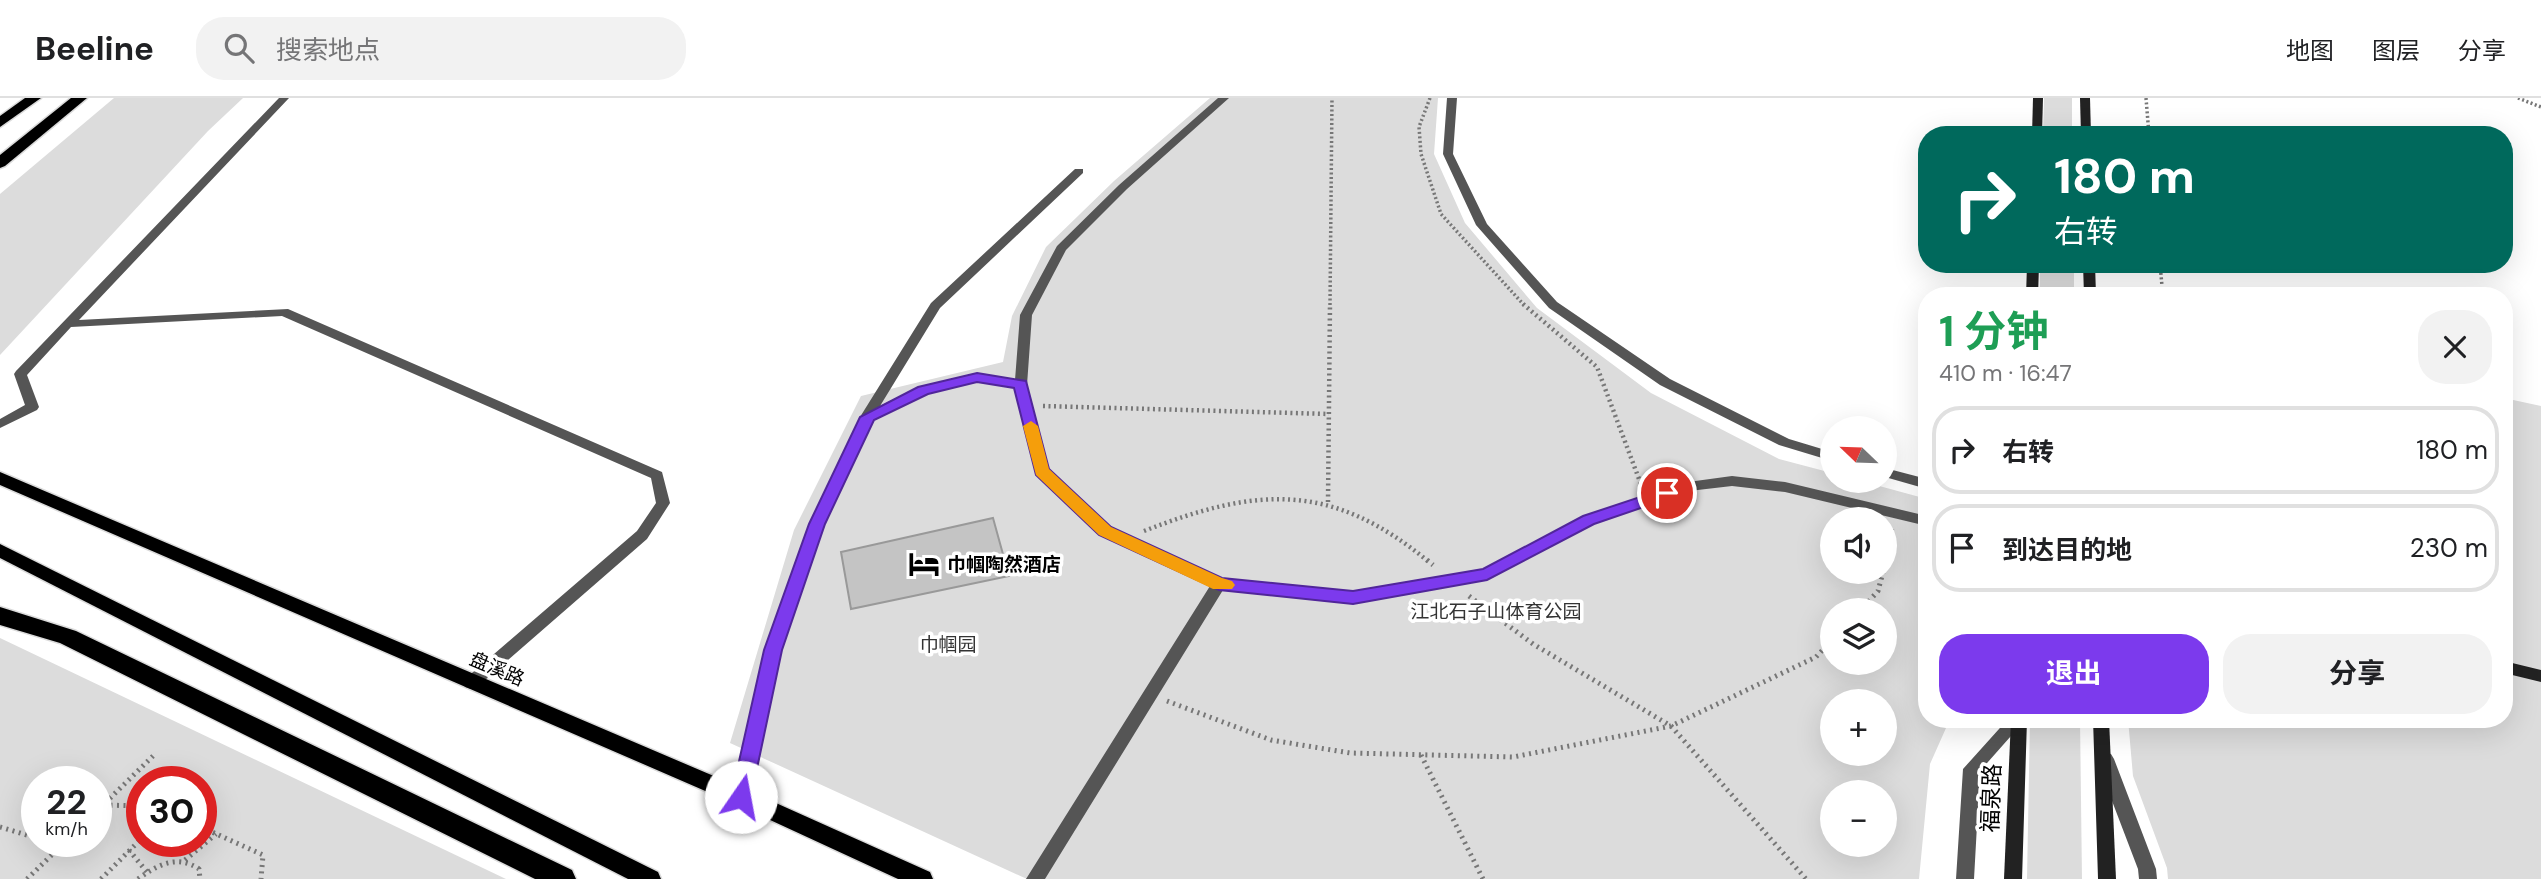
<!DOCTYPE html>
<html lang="zh">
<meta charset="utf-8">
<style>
:root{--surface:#fff;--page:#f2f2f2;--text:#202124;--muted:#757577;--line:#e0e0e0;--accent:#7c3aed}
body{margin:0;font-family:"DM Sans","Noto Sans SC",sans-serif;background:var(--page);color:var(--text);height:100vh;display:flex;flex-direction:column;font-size:26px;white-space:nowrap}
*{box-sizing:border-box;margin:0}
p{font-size:23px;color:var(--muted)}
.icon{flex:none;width:38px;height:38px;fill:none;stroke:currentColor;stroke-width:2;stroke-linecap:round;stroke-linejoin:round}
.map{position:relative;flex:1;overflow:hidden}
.drawer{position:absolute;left:1918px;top:189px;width:595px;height:441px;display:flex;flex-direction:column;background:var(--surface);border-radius:28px;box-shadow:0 7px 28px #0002}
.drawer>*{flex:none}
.banner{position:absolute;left:1918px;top:28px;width:595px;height:147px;border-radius:28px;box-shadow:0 7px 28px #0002;background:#00695c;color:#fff;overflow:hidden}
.needle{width:46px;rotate:293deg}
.controls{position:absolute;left:1820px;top:318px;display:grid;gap:14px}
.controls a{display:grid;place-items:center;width:77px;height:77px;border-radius:50%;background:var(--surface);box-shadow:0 7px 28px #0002;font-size:35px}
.speed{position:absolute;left:21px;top:668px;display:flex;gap:14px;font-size:35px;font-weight:700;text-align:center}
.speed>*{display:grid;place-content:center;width:91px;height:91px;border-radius:50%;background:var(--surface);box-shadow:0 7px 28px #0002;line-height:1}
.speed small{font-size:18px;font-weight:400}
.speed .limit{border:10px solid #d22;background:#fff;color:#111}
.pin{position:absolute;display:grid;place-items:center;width:60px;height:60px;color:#fff;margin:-30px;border:4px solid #fff;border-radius:50%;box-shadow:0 2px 7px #0007}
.me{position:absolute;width:77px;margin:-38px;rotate:12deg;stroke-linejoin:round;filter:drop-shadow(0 0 5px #0008)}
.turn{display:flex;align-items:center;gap:24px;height:147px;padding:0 21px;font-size:32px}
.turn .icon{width:91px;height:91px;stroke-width:2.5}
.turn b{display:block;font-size:49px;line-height:60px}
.round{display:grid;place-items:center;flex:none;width:74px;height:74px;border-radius:28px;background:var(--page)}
.headline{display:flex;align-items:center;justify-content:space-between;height:119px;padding:0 21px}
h1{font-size:42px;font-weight:700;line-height:52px;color:#1e9e55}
.primary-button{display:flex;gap:14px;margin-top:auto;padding:14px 21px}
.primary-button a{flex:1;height:80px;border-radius:28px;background:var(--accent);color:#fff;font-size:28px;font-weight:700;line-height:80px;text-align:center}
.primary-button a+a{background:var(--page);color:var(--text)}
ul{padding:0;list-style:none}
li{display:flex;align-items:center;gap:21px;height:88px;margin:0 14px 10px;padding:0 7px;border:4px solid var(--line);border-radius:28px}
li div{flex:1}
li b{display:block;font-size:26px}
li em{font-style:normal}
header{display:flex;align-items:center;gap:42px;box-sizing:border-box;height:98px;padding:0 35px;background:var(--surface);border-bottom:2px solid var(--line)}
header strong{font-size:33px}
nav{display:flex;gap:38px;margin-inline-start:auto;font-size:24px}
.search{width:490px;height:63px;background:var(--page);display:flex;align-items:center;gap:18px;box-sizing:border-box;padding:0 24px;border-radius:28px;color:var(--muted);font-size:26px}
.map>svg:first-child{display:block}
</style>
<header>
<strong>Beeline</strong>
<div class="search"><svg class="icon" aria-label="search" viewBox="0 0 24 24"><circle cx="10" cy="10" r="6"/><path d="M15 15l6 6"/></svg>搜索地点</div>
<nav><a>地图</a><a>图层</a><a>分享</a></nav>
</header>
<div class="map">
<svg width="2541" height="781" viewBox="0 0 2541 781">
<rect width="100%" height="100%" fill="#fff"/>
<!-- green -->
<g fill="#dcdcdc" fill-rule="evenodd">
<polygon points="114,0 243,0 208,33 0,257 0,96"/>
<path d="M1210 0H1438L1434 56 1465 125 1537 210 1651 295 1779 361 1832 375V383H1861L1927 401V621H1950L1930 666 1919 781H1027L730 645 794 432 861 298 1003 264 1012 218 1046 149 1114 83ZM1832 422H1885V474H1832ZM1832 513H1885V565H1832ZM1832 604H1885V656H1832ZM1832 695H1885V747H1832Z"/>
<polygon points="2044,0 2072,0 2072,37 2043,37"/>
<rect x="2040" y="166" width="34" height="32"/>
<polygon points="2504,300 2541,308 2541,781 2168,781 2167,770 2133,678 2128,621 2504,621"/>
<path d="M0 540 506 781H0ZM37 684H96V744H37ZM201 684V744H142V684Z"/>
<polygon points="2030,621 2080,621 2082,781 2027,781"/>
</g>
<!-- building -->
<polygon fill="#c4c4c4" stroke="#999" stroke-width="2" points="993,420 1009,478 851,511 841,454"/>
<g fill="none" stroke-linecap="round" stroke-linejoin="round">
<!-- primary casing -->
<g stroke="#dbdbdb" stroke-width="3">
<g id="primary">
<polygon points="0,374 749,693 930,774 933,781 898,781 733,705 0,387"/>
<polygon points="0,446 658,774 661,781 628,781 0,460"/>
</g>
</g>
<!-- highway casing -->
<g stroke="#dbdbdb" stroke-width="3">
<g id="highway">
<polygon points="25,0 41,0 0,29 0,18"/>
<polygon points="71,0 87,0 5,68 0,70 0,57"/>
<polygon points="0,509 76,533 572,772 576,781 535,781 60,545 0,527"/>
</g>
</g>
<!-- path-far2 -->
<g stroke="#777" stroke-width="3.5" stroke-dasharray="2 2.5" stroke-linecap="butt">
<polyline points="1430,0 1419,29 1421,56 1441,116 1524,207"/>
<polyline points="2146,0 2149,37"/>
<polyline points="2518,0 2541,9"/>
<polyline points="2160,166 2162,188"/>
<polyline points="1330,207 1332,0"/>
</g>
<!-- path-far1 -->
<g stroke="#777" stroke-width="4.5" stroke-dasharray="2 3.5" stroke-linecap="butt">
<polyline points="1523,206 1597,269 1642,389"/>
<polyline points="1043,308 1329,316"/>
<polyline points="1328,404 1330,206"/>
<path d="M1144 433C1257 389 1331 383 1429 464"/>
<polyline points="1885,464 1892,431"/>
</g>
<!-- path -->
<g stroke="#777" stroke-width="5" stroke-dasharray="2 4.5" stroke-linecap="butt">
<polyline points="1427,462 1433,467"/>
<polyline points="1885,465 1886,462"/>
<polyline points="1469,498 1533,546 1671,628 1806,781"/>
<polyline points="1860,513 1878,493 1883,474"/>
<polyline points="1167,603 1271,642 1350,655 1513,659 1671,628 1816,559 1832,542"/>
<polyline points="1421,657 1483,781"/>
<polyline points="104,707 142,708"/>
<polyline points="96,714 154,657"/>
<polyline points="0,729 37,740"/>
<polyline points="201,729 263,757 261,781"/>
<polyline points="50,744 62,747"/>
<polyline points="129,752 147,774"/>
<polyline points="185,762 216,736"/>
<polyline points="27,781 65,744"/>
<polyline points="101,781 142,740"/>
<path d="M138 781C157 767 177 756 199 771L200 781"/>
</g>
<!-- lane -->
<g fill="#555" fill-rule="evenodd">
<polygon points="1447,0 1457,0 1453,56 1487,126 1557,204 1670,281 1789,341 1832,354 1832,363 1779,347 1660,287 1549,210 1476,127 1443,56"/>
<polygon points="1885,370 1927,381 1927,391 1885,379"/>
<polygon points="2008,621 2026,621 1980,673 1974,781 1956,781 1963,671"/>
<polygon points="2105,654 2111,656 2114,661 2156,771 2157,781 2139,781 2138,771 2096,661 2099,656"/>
</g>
<!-- street -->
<g fill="#555" fill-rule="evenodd">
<polygon points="279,0 289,0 79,222 288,211 662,374 670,405 647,441 477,589 471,591 465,589 463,585 465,581 637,433 656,405 651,380 282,218 71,229 27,277 39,309 37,312 0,330 0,321 25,307 14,276 16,273"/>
<polygon points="1218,0 1229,0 1127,91 1066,152 1032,217 1027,287 1048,372 1110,429 1221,481 1353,494 1483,471 1583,419 1688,384 1732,378 1785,384 1927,418 1927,428 1785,394 1732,388 1689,393 1593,425 1487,481 1353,506 1223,492 1045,781 1026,781 1210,488 1100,437 1037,377 1015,290 977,283 927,295 872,322 824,427 781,552 750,699 747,704 741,706 735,704 732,699 765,552 810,427 860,319 931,205 1075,71 1083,71 1083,75 940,210 880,308 918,289 977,275 1015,282 1020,217 1057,148 1119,87"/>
</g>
<!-- secondary -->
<g fill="#222" fill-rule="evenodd">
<polygon points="2033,0 2043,0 2042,37 2032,37"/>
<polygon points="2080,0 2090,0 2091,37 2081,37"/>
<polygon points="2027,166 2039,166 2038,198 2026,198"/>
<polygon points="2083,166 2095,166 2096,198 2084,198"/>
<polygon points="2504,563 2541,572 2541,584 2504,575"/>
<polygon points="2011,621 2027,621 2022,781 2004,781"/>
<polygon points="2093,621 2109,621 2116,781 2098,781"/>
</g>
<!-- primary -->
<use href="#primary" fill="#000" fill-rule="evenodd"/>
<!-- highway -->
<use href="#highway" fill="#000" fill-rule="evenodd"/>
</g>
<!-- route -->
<polygon fill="#7c3aed" stroke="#51269a" stroke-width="2" points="977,275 1026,283 1049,371 1111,429 1222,480 1353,493 1483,471 1583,418 1667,390 1675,395 1673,399 1594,426 1487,482 1353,506 1219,492 1099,437 1036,377 1014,290 977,284 928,296 874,322 825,426 782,552 751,699 748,705 741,707 734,705 731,699 764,552 809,426 860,319 918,289"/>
<!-- slow -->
<polygon fill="#f59e0b" points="1031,323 1038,328 1049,371 1111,429 1222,480 1232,483 1235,487 1232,491 1213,491 1099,437 1036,377 1023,328"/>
<!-- icons -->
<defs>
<g id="hotel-bare" transform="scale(2.415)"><path d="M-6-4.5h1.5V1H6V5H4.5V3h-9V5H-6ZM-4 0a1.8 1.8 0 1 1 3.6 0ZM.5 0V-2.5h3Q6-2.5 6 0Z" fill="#000" stroke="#fff" stroke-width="2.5" paint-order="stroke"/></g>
</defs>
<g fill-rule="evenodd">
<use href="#hotel-bare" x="924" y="466"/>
</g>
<g text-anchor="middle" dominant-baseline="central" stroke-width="7" stroke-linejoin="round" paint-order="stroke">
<!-- poi labels -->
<g font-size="19" font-weight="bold" fill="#000" stroke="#fff" text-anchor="start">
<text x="947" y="466">巾帼陶然酒店</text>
</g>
<!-- park labels -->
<g font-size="19" fill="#333" stroke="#fff">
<text x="1496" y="513">江北石子山体育公园</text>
<text x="948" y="546">巾帼园</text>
</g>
<!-- street labels -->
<g font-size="19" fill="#000" stroke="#fff">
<text transform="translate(497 571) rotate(23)">盘溪路</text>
</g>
<!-- near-street labels -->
<g font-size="23" fill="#000" stroke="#fff">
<text transform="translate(1991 700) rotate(-88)">福泉路</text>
</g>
</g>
</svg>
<div class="controls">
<a><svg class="needle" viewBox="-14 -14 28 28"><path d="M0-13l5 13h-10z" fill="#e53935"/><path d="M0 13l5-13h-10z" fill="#757577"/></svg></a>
<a><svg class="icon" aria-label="sound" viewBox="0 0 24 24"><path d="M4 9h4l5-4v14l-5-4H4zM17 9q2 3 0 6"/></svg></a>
<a><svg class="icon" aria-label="layers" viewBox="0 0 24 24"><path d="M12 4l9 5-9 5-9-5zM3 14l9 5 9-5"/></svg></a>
<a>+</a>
<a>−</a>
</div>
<div class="speed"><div>22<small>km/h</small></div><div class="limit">30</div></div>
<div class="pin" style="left:1667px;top:395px;background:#d93025"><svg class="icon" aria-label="arrive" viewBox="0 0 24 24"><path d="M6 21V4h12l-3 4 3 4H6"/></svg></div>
<svg class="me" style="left:741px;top:699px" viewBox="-20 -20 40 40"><circle r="19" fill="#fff"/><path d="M0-13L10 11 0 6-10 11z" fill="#7c3aed"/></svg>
<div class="banner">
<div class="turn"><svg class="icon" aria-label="right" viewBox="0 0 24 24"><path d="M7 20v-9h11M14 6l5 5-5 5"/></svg><div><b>180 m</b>右转</div></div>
</div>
<section class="drawer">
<div class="headline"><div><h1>1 分钟</h1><p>410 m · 16:47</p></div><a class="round"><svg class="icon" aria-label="close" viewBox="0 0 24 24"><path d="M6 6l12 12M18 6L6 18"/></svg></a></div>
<ul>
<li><svg class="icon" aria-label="right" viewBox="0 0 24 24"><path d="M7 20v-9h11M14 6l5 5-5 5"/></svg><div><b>右转</b></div><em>180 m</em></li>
<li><svg class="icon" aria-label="arrive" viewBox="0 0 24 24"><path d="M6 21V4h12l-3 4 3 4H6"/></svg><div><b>到达目的地</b></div><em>230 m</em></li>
</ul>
<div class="primary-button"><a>退出</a><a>分享</a></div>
</section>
</div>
